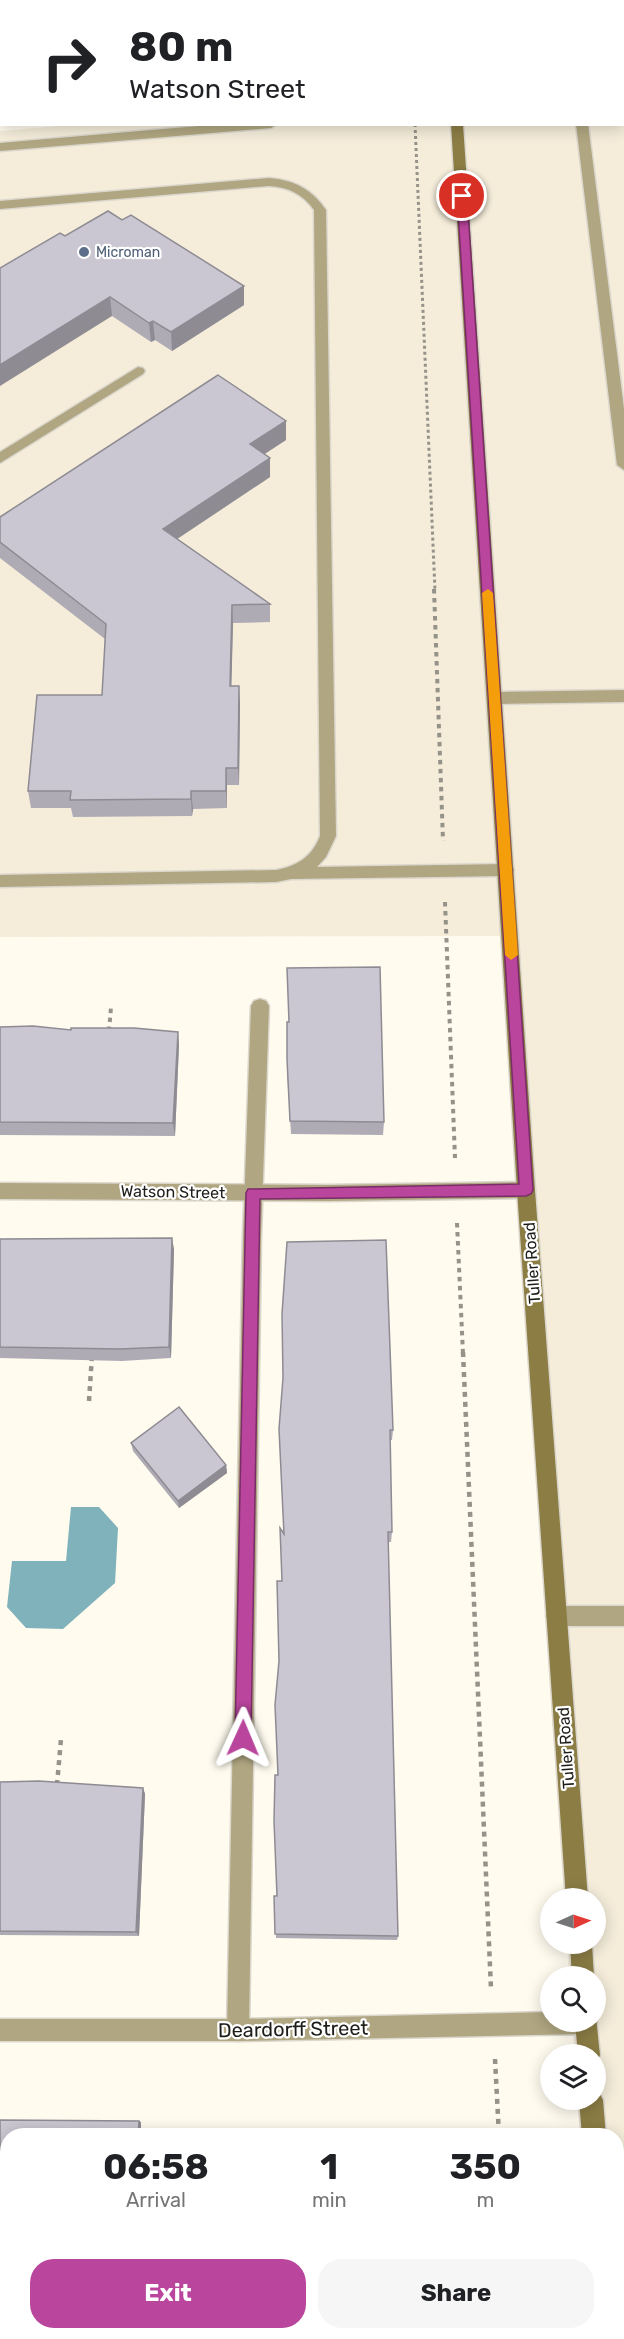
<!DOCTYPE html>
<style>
:root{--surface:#fff;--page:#f6f6f6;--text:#202124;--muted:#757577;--accent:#ba459d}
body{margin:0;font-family:Rubik,sans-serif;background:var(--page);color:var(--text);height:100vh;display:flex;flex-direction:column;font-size:22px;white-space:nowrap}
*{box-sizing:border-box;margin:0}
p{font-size:20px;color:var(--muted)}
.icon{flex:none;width:33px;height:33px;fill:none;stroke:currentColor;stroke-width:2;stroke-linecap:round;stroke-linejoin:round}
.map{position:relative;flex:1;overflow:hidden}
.side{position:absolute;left:0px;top:2128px;width:624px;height:212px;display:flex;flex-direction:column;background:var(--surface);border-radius:24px 24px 0 0;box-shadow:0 3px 15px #0003}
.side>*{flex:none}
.hud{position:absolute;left:0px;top:0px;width:624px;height:126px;box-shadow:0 3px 15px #0003;background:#fff;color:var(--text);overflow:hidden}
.needle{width:39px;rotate:87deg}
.fabs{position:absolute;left:540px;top:1888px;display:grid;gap:12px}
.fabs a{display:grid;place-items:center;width:66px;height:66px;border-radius:50%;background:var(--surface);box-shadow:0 3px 15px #0003;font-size:30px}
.pin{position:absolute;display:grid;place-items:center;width:51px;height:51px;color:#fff;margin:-26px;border:3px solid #fff;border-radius:50%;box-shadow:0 2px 6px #0007}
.me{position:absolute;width:66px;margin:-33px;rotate:1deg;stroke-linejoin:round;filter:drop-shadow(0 0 4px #0008)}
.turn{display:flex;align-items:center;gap:21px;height:126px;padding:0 30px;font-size:27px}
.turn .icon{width:78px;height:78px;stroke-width:2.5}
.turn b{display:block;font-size:42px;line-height:51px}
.eta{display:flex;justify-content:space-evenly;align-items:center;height:102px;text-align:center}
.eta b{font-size:36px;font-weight:700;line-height:42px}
.action{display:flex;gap:12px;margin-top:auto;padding:12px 30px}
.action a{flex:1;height:69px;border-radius:24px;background:var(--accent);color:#fff;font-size:24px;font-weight:700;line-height:69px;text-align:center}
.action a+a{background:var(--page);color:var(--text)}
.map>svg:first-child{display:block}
</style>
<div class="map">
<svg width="624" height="2339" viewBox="0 0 624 2339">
<rect width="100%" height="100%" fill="#fffbef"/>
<!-- built -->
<polygon fill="#f5edda" points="427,0 624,0 624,2339 593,2339 593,2333 616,2332 616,2136 580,2136 577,2100 596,2100 596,2055 574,2055 572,2022 596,2022 596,1977 569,1977 567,1944 596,1944 596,1899 564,1899 500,936 0,937 0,131 82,124 622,124 622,2"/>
<!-- water -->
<polygon fill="#7fb2ba" points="71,1507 99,1507 118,1528 115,1583 63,1629 26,1628 7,1607 12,1561 66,1561"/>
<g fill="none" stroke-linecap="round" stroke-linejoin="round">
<!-- lane casing -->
<g stroke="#dbd7cd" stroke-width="3">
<g id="lane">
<rect x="239" y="0" width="12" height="2"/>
<rect x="315" y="0" width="12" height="2"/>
<polygon points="624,1 624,7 622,7 622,2 618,2"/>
<rect x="622" y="111" width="2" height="8"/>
<polygon points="576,124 588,124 624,409 624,470 617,465"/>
<path d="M269 178C294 180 312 189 326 210L336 836 326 857 317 867 506 864 512 865 514 870 512 875 506 876 291 879 276 882 0 887V875L276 870C297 866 312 857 320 836L314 210C303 194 288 187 269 186L0 209V201Z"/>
<polygon points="138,367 143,368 145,371 143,374 0,463 0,452"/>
<polygon points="624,690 624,702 495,704 490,702 487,698 490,694 495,692"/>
<polygon points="260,999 266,1001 269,1006 261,1237 249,2030 246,2038 238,2041 230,2038 227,2030 243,1237 251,1006 254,1001"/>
<polygon points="556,1606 624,1606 624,1626 556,1626 549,1623 546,1616 549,1609"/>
<rect x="616" y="2303" width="8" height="24"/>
</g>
</g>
<!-- street casing -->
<g stroke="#dbd7cd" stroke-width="3">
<g id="street">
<polygon points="222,124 277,124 271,128 0,151 0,143"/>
<polygon points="526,1182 532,1184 535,1190 532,1196 526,1198 329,1201 0,1199 0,1183 329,1185"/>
<polygon points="550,2012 550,2022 596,2022 596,2018 597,2023 594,2031 586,2034 238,2041 0,2041 0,2019 238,2019"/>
</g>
</g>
<!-- secondary casing -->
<g stroke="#dbd7cd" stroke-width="3">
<g id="secondary">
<rect x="443" y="0" width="12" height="2"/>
<polygon points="451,124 463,124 535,1190 588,1899 566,1899 517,1190"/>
<polygon points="570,1944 592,1944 594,1977 572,1977"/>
<polygon points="596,2017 600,2055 596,2064 596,2055 578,2055 575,2022 596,2022"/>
<polygon points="596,2090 599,2092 603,2100 606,2136 582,2136 579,2100 596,2100"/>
<polygon points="616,2328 619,2339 595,2339 594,2332 616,2332"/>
</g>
</g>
<!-- path-far2 -->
<polyline stroke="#95928a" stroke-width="3" stroke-dasharray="3 3" stroke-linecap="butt" points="415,124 435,591"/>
<!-- path-far1 -->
<g stroke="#95928a" stroke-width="4" stroke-dasharray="4.5 4.5" stroke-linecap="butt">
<polyline points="434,589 443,841"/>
<polyline points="445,902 455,1158"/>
<polyline points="109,1031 111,1007"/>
<polyline points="457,1223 463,1354"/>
</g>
<!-- path -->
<g stroke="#95928a" stroke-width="4.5" stroke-dasharray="5 5" stroke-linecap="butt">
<polyline points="463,1352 491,1989"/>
<polyline points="89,1401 92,1355"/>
<polyline points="57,1785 61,1739"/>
<polyline points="495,2059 499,2136"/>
<polyline points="512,2332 512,2339"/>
<polyline points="33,2339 34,2332"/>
</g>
<!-- lane -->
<use href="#lane" fill="#b0a681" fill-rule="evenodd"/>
<!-- street -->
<use href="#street" fill="#b0a681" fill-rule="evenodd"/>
<!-- secondary -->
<use href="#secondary" fill="#8c7d45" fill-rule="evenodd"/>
</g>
<!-- wall -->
<g fill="#afabb5">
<polygon points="0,0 2,2 2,103 0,103"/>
<polygon points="622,22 624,22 624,110 622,109"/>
<polygon points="65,236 244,305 172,351 155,340 151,342 112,316"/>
<polygon points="286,440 264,454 270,458 270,477 177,539 270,604 270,622 233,623 231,686 240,703 239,785 227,785 227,808 193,809 192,816 73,817 71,808 31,808 28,791 102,695 105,639 0,558 0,517"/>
<polygon points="0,1027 71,1030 178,1032 179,1045 175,1136 0,1135"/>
<polygon points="287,1072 384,1122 383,1135 291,1134"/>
<polygon points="172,1238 174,1250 171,1358 122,1361 0,1358 0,1239"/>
<polygon points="279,1429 393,1430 392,1440 390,1440 392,1532 391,1542 388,1542 398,1936 397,1940 276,1938 279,1661 284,1534"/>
<polygon points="131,1443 226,1465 227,1473 179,1508 133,1451"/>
<polygon points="0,1782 143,1788 145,1794 139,1936 0,1935"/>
</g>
<!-- shaded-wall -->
<g fill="#8e8b93">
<polygon points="244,286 244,305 172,351 171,332"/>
<polygon points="110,297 112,316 0,386 0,365"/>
<polygon points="153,321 155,340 151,342 149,323"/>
<polygon points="286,421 286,440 251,463 250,444"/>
<polygon points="270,458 270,477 165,547 163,529"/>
<polygon points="232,605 233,623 231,704 230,686"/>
<polygon points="239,686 240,703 239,785 238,768"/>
<polygon points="226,768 227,785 227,808 226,791"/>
<polygon points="191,791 193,809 192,816 191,799"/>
<polygon points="178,1032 179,1045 175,1136 173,1123"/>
<polygon points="172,1238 174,1250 171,1358 169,1347"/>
<polygon points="226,1465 227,1473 179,1508 178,1501"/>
<polygon points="143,1788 145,1794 139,1936 136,1932"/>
<polygon points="139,2121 141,2122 141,2136 138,2136"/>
</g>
<!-- building -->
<g fill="#cbc7d2" stroke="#8e8b93" stroke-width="1.5">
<polygon points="0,0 155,0 158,2 2,2 2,84 0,85"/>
<polygon points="622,22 624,22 624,84 622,75"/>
<polygon points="108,211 122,220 131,215 244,286 171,332 153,321 149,323 110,297 0,365 0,268 60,233 65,236"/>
<polygon points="218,375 286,421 250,444 270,458 163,529 270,604 232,605 230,686 239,686 238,768 226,768 226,791 191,791 191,799 70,800 71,791 28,791 37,695 102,695 106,624 0,542 0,517"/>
<polygon points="380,967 384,1122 290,1121 287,1059 287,1022 289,1022 287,968"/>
<polygon points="33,1026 71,1030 71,1028 134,1028 178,1032 173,1123 0,1122 0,1027"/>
<polygon points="172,1238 169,1347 119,1349 0,1347 0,1239"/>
<polygon points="386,1240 393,1430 390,1430 392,1532 388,1532 398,1936 275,1934 274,1896 277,1896 274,1821 275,1775 278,1775 275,1705 279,1661 277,1581 282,1581 280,1528 284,1534 279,1429 283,1378 282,1314 287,1242"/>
<polygon points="179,1407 226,1465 178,1501 131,1443"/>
<polygon points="39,1781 143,1788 136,1932 0,1931 0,1782"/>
<polygon points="0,2120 139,2121 138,2136 8,2136 8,2291 0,2292"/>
<rect x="271" y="2332" width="142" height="7"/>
</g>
<!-- route -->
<polygon fill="#ba459d" stroke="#792d66" stroke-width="1.5" points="462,193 467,196 533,1190 531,1194 526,1196 260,1199 251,1738 249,1744 243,1746 237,1744 235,1738 246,1193 248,1189 519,1184 457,196"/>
<!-- slow -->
<polygon fill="#f59e0b" points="488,589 493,593 518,955 511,960 505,955 482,593"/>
<!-- markers -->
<circle fill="#5c6f8a" stroke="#fff" stroke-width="2" cx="84" cy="252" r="6"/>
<g text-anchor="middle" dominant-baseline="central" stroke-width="4.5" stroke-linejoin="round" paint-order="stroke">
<!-- far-service labels -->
<g font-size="14" fill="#4e5e75" stroke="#fff" text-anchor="start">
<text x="96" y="252">Microman</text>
</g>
<!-- street labels -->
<g font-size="16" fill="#1e1d19" stroke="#fff">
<text transform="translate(173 1192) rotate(1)">Watson Street</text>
<text transform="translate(532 1263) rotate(-94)">Tuller Road</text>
<text transform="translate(566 1748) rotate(-94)">Tuller Road</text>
</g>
<!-- near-street labels -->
<g font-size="20" fill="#1e1d19" stroke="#fff">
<text transform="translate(293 2029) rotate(-1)">Deardorff Street</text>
</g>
</g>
</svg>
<div class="fabs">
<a><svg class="needle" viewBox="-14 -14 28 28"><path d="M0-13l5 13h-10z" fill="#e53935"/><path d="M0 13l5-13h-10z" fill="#757577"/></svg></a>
<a><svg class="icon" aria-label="search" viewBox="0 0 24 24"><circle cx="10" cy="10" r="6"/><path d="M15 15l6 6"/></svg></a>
<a><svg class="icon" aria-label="layers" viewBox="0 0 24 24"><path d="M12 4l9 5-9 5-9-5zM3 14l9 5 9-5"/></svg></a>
</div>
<div class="pin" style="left:462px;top:196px;background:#d93025"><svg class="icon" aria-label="arrive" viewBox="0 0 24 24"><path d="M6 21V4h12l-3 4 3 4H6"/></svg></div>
<svg class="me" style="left:243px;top:1738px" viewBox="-20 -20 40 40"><path d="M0-17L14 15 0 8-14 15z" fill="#ba459d" stroke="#fff" stroke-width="4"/></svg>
<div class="hud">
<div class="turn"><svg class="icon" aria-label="right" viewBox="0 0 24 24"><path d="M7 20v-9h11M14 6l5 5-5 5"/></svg><div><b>80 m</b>Watson Street</div></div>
</div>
<section class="side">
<div class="eta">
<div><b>06:58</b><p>Arrival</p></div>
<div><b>1</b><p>min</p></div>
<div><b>350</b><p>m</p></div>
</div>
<div class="action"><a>Exit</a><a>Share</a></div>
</section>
</div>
